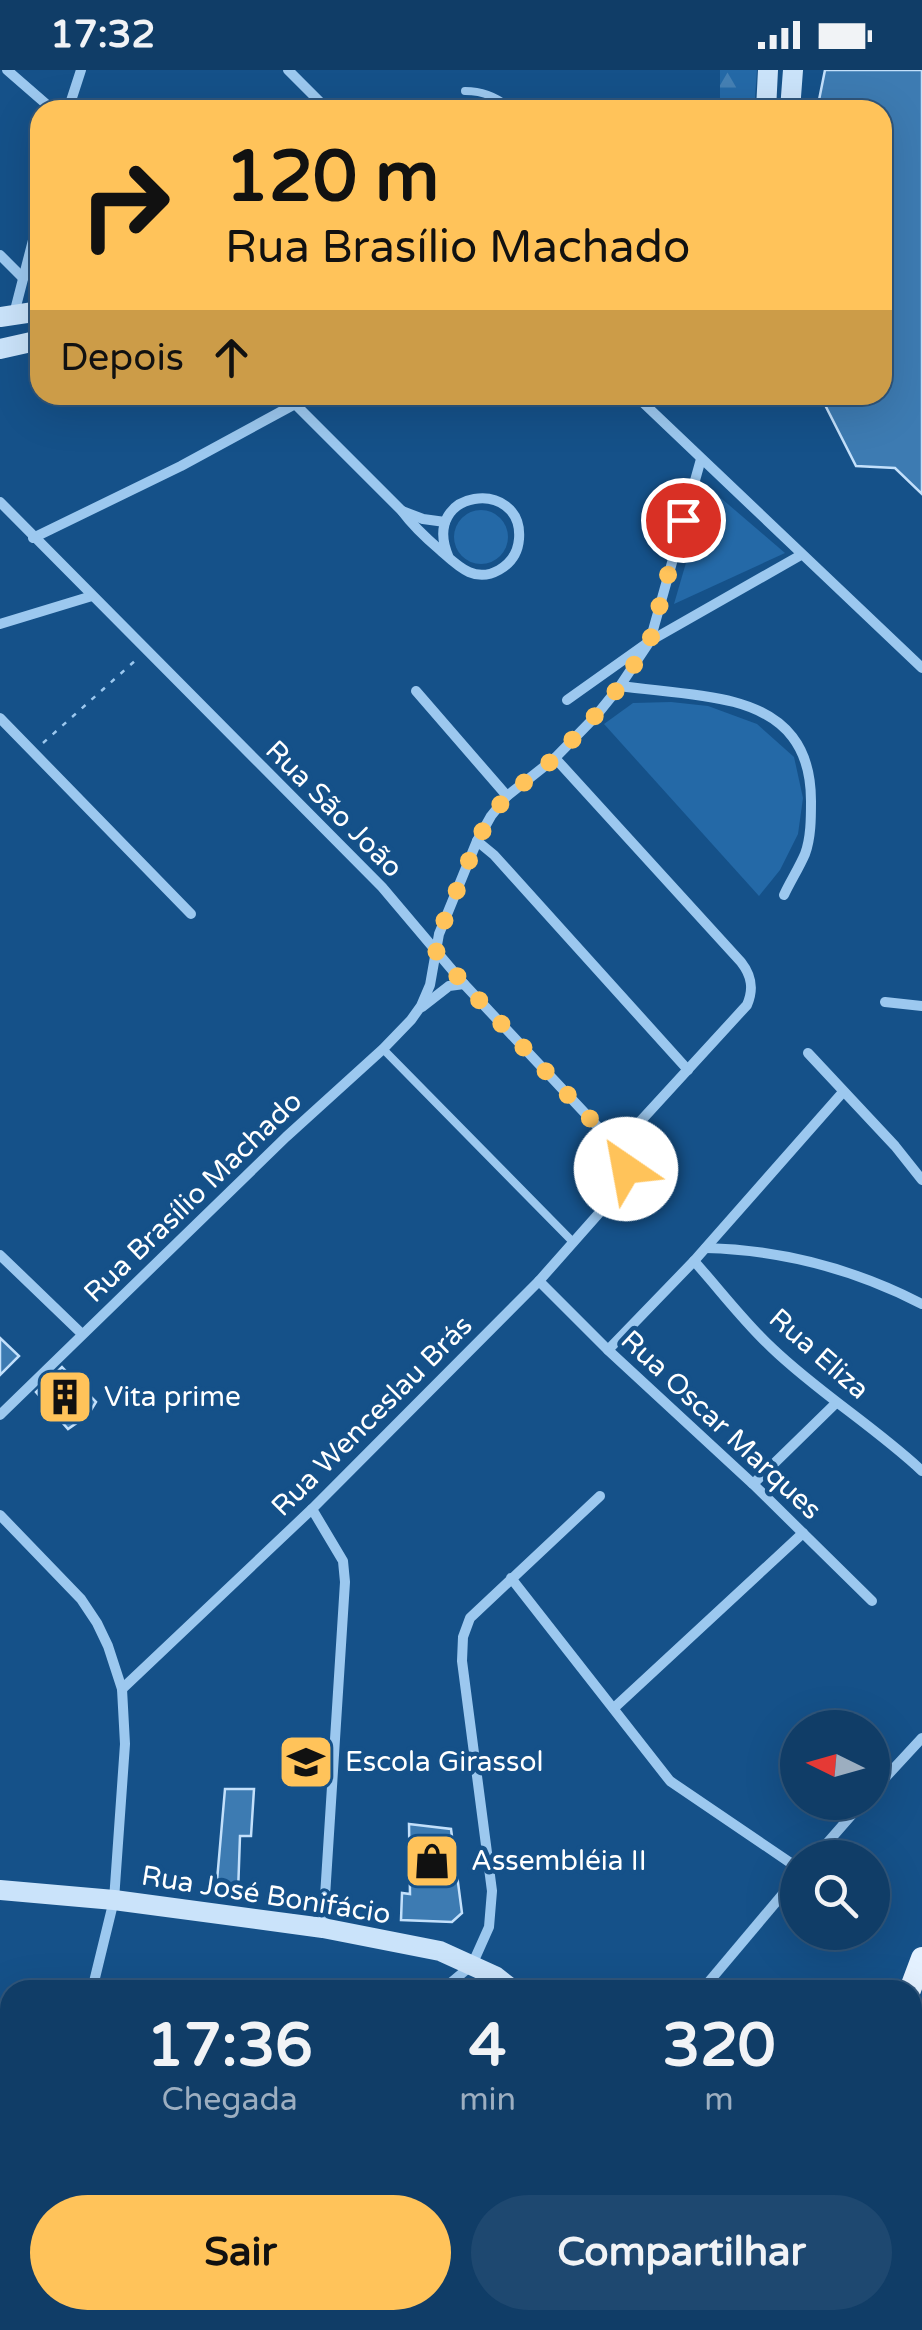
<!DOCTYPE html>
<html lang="pt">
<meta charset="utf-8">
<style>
:root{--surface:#103d67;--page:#1e4870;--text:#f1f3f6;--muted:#9caec0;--line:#30567b;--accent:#ffc35a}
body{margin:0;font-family:"Varela Round",sans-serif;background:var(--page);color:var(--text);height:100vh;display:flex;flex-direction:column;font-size:38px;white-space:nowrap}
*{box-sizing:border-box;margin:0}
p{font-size:32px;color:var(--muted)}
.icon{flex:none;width:55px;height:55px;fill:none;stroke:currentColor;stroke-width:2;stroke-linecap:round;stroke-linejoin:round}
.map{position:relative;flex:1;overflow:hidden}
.sheet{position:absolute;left:0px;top:1910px;width:922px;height:350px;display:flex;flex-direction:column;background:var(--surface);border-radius:30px 30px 0 0;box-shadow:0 10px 40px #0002,0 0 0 2px var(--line)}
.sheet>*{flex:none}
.hud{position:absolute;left:30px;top:30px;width:862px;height:305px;border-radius:30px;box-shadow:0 10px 40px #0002,0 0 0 2px var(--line);background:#ffc35a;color:#111;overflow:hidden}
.needle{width:65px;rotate:275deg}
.tools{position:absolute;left:780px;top:1640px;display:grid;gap:20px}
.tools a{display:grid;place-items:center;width:110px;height:110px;border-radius:50%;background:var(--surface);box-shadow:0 10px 40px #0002,0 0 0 2px var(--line);font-size:50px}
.pin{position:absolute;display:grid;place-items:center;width:85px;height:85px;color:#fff;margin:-42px;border:5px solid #fff;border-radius:50%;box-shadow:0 2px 10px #0007}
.me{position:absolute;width:110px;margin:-55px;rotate:327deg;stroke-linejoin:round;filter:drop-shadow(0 0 8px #0008)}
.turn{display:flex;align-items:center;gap:35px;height:210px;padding:0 30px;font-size:45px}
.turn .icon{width:130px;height:130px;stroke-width:2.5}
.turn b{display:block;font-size:70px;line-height:85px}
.then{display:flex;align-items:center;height:95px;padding:0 30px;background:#0003;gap:20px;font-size:38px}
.eta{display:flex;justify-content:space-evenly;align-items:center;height:170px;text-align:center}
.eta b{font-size:60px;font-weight:700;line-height:70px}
.button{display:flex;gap:20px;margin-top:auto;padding:20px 30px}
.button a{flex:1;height:115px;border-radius:60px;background:var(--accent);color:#111;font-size:40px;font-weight:700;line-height:115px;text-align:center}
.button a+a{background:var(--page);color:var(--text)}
.status{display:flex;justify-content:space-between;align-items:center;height:70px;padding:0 50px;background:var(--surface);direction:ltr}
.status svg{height:28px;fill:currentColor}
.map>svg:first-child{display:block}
</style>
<div class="status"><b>17:32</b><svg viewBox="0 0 49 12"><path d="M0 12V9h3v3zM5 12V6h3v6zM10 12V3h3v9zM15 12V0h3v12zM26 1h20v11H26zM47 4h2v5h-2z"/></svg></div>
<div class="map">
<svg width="922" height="2260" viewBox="0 0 922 2260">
<defs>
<pattern id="forest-firs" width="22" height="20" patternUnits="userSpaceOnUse" patternTransform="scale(2.5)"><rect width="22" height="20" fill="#2469a7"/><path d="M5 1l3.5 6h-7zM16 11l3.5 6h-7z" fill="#4580b4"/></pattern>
</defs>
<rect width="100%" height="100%" fill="#155189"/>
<!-- forest -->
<polygon fill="url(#forest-firs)" points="720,0 757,0 754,40 720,40"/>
<!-- park -->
<g fill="#2469a7">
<polygon points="708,417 785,483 674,534"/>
<circle cx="481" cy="467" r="27"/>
<polygon points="671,632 708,636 757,654 794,687 803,728 798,764 780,800 759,826 604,654 633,633"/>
</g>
<!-- building -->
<g fill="#3d7bb2" stroke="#c3e0fb" stroke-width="2.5">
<polygon points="825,0 922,0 922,424 895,398 856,396 820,325 882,325 882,40 817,40"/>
<polygon points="0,1268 19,1286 0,1305"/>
<polygon points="62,1297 96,1332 88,1345 68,1359 36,1322"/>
<polygon points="225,1719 254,1719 251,1766 240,1766 238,1823 216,1822"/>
<polygon points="409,1754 451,1759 462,1843 452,1852 401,1850 402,1823 410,1824"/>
</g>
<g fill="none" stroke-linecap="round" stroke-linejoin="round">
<!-- path -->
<polyline stroke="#9cc8ef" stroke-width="2.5" stroke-dasharray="5 8" stroke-linecap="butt" points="43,673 137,589"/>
<!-- lane -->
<g stroke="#9cc8ef" stroke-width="8">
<path d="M465 21C484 21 498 27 512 40"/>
<polyline points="383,979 573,1172"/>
<polyline points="401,2250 486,2258"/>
</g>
<!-- street -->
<g stroke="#9cc8ef" stroke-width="10">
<polyline points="7,0 53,40"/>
<polyline points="288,0 328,40"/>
<polyline points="68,40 81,0"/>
<polyline points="0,185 23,208"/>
<polyline points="14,244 40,143"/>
<path d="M286 325 402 441C413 456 426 468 440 480 457 495 474 514 499 500 511 493 518 482 519 469 524 407 418 418 449 488"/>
<polyline points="635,325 922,598"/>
<polyline points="0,432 382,817 464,914 626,1087"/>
<polyline points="402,441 423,449 445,452"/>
<polyline points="33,468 181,396 295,334"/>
<polyline points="0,554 92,526"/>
<path d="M620 616C656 621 700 623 734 632 787 646 811 678 811 731 811 748 811 768 805 784 799 798 790 812 784 825"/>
<polyline points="416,621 507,726"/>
<polyline points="567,630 650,571 801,485"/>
<polyline points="0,648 191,844"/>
<polyline points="477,771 494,785 688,1000"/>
<polyline points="885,932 922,936"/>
<polyline points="422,937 449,916 464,914"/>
<polyline points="808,983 895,1076 922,1110"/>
<path d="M706 1178C782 1180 854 1199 922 1234"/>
<polyline points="0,1185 82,1264"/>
<path d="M694 1191C720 1220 744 1252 772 1278 819 1323 875 1357 922 1401"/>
<polyline points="539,1211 608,1280 753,1414 872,1531"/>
<polyline points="608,1280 694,1191 843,1022"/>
<polyline points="0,1345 286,1067 383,979 411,950 421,936 430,915 439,864 477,771 491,746 507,726 555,688 595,647 620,616 650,571 701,389"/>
<polyline points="753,1414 836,1333"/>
<polyline points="312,1439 343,1491 345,1512 323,1858"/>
<polyline points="0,1445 81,1529 97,1553 108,1576 122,1619 125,1674 114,1830 92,1920"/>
<polyline points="511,1508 670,1711 798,1798"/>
<path d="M122 1619 312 1439 539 1211 616 1124C629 1103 625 1078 637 1055L747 935C754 919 752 906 741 892L555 688"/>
<polyline points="614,1638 803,1463"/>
<polyline points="872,1722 922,1668"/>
<polyline points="814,1788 863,1732"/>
<polyline points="442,1920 472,1895 489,1857 492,1821 462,1591 463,1567 470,1548 600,1426"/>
<polyline points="702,1920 798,1806"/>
<polyline points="0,2115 10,2118"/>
<polyline points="124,2260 127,2250"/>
<polyline points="587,2260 589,2250"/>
</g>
<!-- secondary -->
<g stroke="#cae3fa" stroke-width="20">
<polyline points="766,40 768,0"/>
<polyline points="790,40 793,0"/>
<polyline points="0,247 40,241"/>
<polyline points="0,279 40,270"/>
<polyline points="0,1820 114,1830 323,1858 440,1881 495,1906 513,1920"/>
<polyline points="0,2252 32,2260"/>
</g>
<!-- primary -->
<g stroke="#e4f1ff" stroke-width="22">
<polyline points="910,1920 922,1888"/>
<polyline points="912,2018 922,1990"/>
<polyline points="817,2250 819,2260"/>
<polyline points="850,2250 850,2260"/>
</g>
</g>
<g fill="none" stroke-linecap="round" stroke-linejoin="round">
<!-- route -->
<polyline stroke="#ffc35a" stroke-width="18" stroke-dasharray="0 32.4" points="626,1099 626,1087 464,914 436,881 439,864 477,771 491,746 507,726 555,688 594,647 620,616 650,571 683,450"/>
</g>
<!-- icons -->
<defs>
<g id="building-square" transform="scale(2.875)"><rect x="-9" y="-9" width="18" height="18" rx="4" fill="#ffc35a" stroke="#155189"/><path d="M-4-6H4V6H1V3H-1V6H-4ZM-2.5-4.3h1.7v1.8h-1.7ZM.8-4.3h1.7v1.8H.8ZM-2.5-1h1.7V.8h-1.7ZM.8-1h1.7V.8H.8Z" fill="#111"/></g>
<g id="school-square" transform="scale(2.875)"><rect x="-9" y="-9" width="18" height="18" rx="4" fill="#ffc35a" stroke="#155189"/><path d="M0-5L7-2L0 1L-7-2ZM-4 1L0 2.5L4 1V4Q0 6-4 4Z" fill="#111"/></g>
<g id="shop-square" transform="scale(2.875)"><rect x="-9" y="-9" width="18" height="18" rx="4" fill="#ffc35a" stroke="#155189"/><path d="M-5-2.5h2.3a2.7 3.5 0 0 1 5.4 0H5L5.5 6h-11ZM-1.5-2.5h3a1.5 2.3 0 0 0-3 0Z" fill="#111"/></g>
</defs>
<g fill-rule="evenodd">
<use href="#building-square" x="65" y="1327"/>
<use href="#school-square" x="306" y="1692"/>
<use href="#shop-square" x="432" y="1791"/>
</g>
<g text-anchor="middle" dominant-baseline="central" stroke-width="9" stroke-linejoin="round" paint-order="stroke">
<!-- street labels -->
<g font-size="28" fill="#fff" stroke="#155189">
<text transform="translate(334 739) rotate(45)">Rua São João</text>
<text transform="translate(193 1127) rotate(-44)">Rua Brasílio Machado</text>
<text transform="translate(819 1284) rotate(41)">Rua Eliza</text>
<text transform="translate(372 1346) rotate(-45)">Rua Wenceslau Brás</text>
<text transform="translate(721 1355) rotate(43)">Rua Oscar Marques</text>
<text transform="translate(266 1825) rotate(9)">Rua José Bonifácio</text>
</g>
<!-- poi labels -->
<g font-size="28" fill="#fff" stroke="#155189" text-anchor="start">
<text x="104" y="1327">Vita prime</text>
<text x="345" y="1692">Escola Girassol</text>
<text x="471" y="1791">Assembléia II</text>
</g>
</g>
</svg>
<div class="tools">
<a><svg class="needle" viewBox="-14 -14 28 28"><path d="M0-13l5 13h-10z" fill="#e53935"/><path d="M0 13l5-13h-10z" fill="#9caec0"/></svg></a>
<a><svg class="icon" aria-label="search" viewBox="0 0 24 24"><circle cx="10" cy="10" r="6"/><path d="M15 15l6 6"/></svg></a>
</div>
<div class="pin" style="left:683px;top:450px;background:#d93025"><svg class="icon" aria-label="arrive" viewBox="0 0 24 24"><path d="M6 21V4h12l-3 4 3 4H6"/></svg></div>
<svg class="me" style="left:626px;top:1099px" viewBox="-20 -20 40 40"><circle r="19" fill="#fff"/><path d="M0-13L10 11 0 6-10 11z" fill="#ffc35a"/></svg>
<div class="hud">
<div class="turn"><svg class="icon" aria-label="right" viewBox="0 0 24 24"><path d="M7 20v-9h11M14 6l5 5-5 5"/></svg><div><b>120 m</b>Rua Brasílio Machado</div></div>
<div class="then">Depois<svg class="icon" aria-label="ahead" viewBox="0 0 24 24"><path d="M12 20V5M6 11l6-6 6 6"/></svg></div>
</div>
<section class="sheet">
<div class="eta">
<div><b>17:36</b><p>Chegada</p></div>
<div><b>4</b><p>min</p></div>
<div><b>320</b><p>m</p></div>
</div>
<div class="button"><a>Sair</a><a>Compartilhar</a></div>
</section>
</div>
